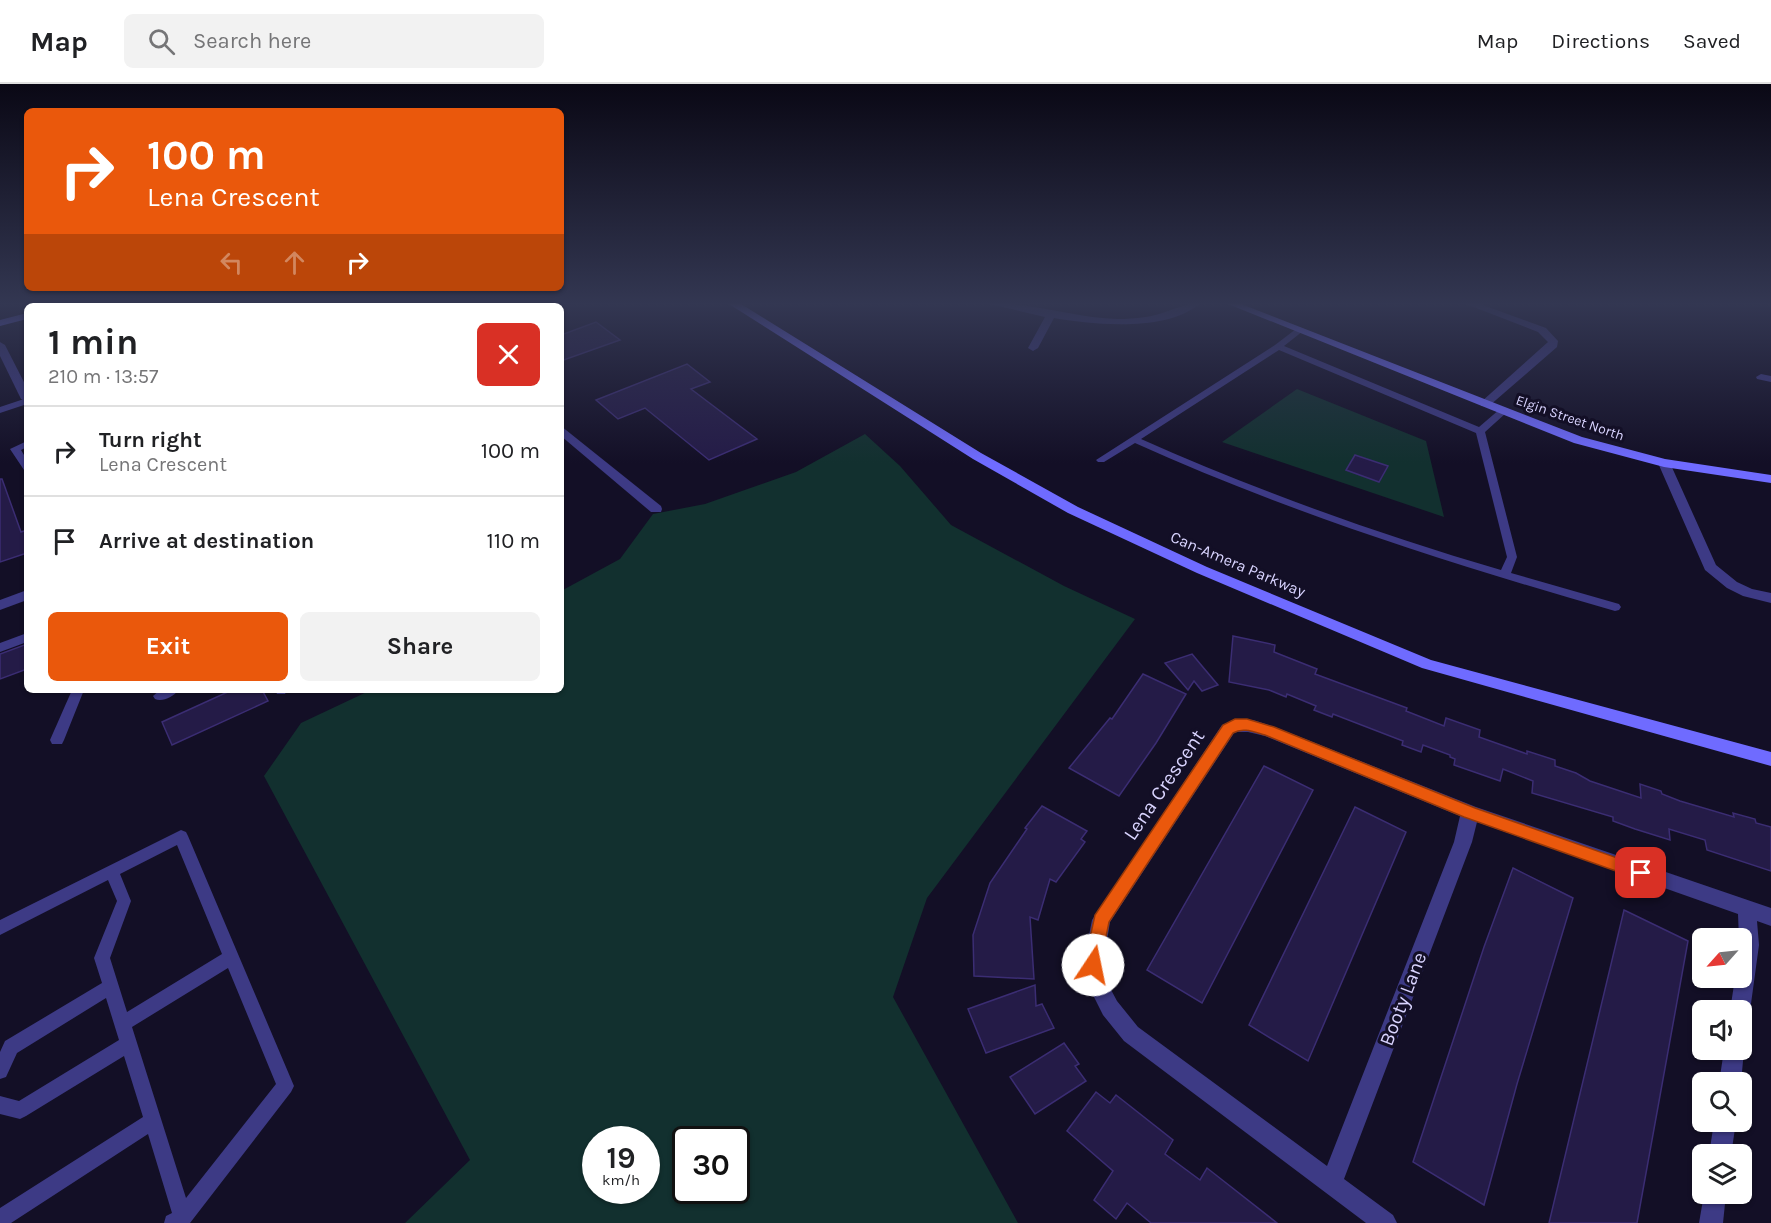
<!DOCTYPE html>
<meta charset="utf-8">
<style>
:root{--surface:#fff;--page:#f2f2f2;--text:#202124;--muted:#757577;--line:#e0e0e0;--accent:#ea580c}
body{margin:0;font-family:Karla,sans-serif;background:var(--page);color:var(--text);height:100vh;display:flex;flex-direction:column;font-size:22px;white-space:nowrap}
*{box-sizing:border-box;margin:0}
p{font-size:20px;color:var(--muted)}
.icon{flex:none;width:33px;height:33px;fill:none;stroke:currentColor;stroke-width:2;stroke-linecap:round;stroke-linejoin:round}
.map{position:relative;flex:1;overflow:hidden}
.details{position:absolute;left:24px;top:219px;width:540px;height:390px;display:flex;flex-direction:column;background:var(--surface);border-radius:9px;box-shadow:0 2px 4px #0004}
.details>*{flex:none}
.banner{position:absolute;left:24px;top:24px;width:540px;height:183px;border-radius:9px;box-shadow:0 2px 4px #0004;background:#ea580c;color:#fff;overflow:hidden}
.needle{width:39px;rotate:243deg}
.tools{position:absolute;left:1692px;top:844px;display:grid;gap:12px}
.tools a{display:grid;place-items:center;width:60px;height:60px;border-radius:9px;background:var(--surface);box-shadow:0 2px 4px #0004;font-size:30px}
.speed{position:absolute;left:582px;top:1042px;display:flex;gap:12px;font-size:30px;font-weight:700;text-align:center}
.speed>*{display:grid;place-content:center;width:78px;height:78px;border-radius:50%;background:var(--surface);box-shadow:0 2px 4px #0004;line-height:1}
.speed small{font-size:15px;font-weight:400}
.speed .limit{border:3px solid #111;border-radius:9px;background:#fff;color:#111}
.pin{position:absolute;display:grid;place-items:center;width:51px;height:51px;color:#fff;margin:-26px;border-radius:12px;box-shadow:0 3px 9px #0006}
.me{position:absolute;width:66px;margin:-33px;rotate:11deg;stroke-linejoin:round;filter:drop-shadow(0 0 4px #0008)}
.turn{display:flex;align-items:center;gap:21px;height:126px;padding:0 24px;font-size:27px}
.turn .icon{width:78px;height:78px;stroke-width:2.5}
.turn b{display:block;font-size:42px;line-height:51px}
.lanes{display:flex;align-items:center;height:57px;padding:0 24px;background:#0003;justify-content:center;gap:30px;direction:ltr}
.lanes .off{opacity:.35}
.round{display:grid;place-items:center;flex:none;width:63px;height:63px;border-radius:9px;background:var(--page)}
.headline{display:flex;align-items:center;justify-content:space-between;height:102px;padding:0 24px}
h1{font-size:36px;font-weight:700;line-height:45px}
.button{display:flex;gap:12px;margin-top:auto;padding:12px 24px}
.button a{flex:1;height:69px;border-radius:9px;background:var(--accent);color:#fff;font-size:24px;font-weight:700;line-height:69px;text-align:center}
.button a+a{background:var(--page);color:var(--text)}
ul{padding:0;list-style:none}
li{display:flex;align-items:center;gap:18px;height:90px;padding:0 24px;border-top:2px solid var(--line)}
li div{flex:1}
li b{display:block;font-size:22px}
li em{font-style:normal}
header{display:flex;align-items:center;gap:36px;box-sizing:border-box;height:84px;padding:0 30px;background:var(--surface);border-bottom:2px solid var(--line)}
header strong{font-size:28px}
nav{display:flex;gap:33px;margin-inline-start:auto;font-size:21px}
.search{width:420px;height:54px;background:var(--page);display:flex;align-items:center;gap:15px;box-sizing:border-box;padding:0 21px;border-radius:9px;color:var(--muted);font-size:22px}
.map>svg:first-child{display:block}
</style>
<header>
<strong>Map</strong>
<div class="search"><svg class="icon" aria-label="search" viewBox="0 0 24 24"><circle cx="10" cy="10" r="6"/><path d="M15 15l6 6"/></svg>Search here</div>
<nav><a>Map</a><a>Directions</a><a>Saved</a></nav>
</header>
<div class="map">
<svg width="1771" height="1139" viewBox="0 0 1771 1139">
<rect width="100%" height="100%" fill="#130f26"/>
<!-- green -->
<g fill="#12302f" fill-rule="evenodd">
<polygon points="1297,305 1426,357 1444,433 1222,358"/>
<path d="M865 350 900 382 951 441 1064 502 1135 535 927 814 893 913 1018 1139H405L470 1076 264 692 301 639 371 606H561V507L620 475 653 430 705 420 796 388ZM596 1056H646V1107H596ZM686 1056H736V1107H686Z"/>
</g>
<!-- building -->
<g fill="#241b47" stroke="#3b2d73" stroke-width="1.5">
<polygon points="596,238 620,256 561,277 561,251"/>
<polygon points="687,280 710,298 691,305 757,355 709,376 645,324 618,335 596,316"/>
<polygon points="1355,371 1388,382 1379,398 1346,386"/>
<polygon points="0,395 2,395 21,448 27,446 27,469 0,478"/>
<polygon points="1233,552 1275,561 1274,568 1317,585 1315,590 1407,624 1406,627 1444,642 1446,634 1480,646 1479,653 1527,670 1527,667 1555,676 1555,682 1576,689 1590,697 1641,714 1640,700 1661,707 1662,710 1680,717 1734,733 1733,729 1755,735 1756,739 1771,743 1771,787 1707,766 1705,756 1669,745 1670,756 1635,745 1613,737 1613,733 1532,709 1533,697 1503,685 1500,697 1454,681 1455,675 1450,673 1450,671 1423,661 1421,668 1402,661 1403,657 1333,630 1332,633 1314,626 1316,622 1287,610 1286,613 1269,606 1229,598"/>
<polygon points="27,560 27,585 0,595 0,570"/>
<polygon points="1192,570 1202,582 1218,601 1202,607 1194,597 1188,606 1165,579"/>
<polygon points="1143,590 1186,610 1156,659 1119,712 1069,684 1110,634 1112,635"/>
<polygon points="232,606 262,606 268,617 172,661 162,638"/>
<polygon points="1264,682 1313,706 1202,919 1147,886"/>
<polygon points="1042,722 1087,747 1081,755 1085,758 1056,798 1050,795 1038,836 1030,833 1034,895 974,892 973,851 990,799 1027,745 1025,744"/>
<polygon points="1355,723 1406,748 1308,977 1249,941"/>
<polygon points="1513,784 1573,814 1517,1000 1484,1121 1413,1078 1484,863"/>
<polygon points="1624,826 1688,857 1637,1139 1549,1139"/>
<polygon points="1035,901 1036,922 1042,920 1054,944 986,969 968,925"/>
<polygon points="1064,959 1079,980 1075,982 1086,997 1035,1030 1010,993"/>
<polygon points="1096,1008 1110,1019 1116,1011 1173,1056 1165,1070 1200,1096 1207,1084 1277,1139 1151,1139 1127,1119 1116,1135 1094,1116 1113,1087 1067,1047"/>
</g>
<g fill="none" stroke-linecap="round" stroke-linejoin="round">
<!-- lane -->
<g fill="#3d3a85" fill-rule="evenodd">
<polygon points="439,220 450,220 448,222 436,222"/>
<path d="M1296 245 1303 247 1284 262 1479 343 1500 325H1506V329L1485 348 1517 473 1511 489 1619 520 1621 523 1619 526 1615 527C1451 480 1290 429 1135 359L1104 378H1098L1096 376 1275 261ZM1279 266 1476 349 1507 473 1501 486C1378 450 1258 407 1141 355Z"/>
<polygon points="27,314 27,320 0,329 0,323"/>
<polygon points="27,357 27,363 21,366 27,376 27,387 24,386 10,365"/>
<polygon points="27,549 27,558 0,568 0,559"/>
<polygon points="72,606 84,606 64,656 62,660 52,660 50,656"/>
<path d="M160 606H178C174 613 162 618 155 615L153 612Z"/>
<polygon points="275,606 287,606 285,610 277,610"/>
<path d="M181 746 186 748 188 752 294 1002 291 1008 190 1139H164L166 1132 172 1129 148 1050 11 1139H0V1124L143 1033 124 972 26 1032 20 1035 0 1030V1012L19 1017 119 956 106 914 17 969 6 993 0 995V968L5 957 102 899 94 874 117 817 108 796 0 851V836ZM177 761 222 870 127 928 110 874 131 817 120 790ZM228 884 276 1000 186 1114 132 943Z"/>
</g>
<!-- street -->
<g fill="#3d3a85" fill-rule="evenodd">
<path d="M990 220C1033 218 1075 234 1118 235 1135 235 1153 233 1168 227 1180 223 1187 220 1199 220 1167 248 1093 241 1054 234L1038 264 1033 267 1028 264 1045 233Z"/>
<polygon points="1466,220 1480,220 1546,244 1558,257 1557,263 1489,322 1481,322 1481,318 1548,258 1538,248"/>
<polygon points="0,258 5,261 27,304 27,318 21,315 0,272"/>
<polygon points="1761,290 1771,292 1771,298 1757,295 1756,293"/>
<polygon points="561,342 661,422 662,425 661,428 651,428 561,352"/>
<polygon points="1664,375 1670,379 1716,481 1737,498 1752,505 1771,509 1771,519 1743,512 1727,504 1705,486 1658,379"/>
<polygon points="27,506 27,516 0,526 0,516"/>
<path d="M1238 635 1253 636 1275 643 1476 723 1771 824V842L1757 837 1759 861 1750 927 1747 934 1742 936V927H1730L1735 894H1742V855H1739L1738 830 1477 738 1472 758 1344 1095 1393 1131 1397 1139H1366L1124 957 1103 931 1090 905 1083 881 1092 836 1222 641ZM1237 648H1248L1265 652 1460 732 1454 758 1327 1082 1138 943 1117 917 1109 902 1103 881 1110 838 1234 649Z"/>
<polygon points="1742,959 1744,966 1741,999 1719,999 1724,966 1742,966"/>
<polygon points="1714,1038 1736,1038 1731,1071 1709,1071"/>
<polygon points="1704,1110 1726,1110 1723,1139 1699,1139"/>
</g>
<!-- secondary -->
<g fill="#6f6bff" fill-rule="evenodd">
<polygon points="61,220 77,220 76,222 59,222"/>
<polygon points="729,220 741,220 981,369 1078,423 1207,483 1431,576 1771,668 1771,682 1422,584 1197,489 1068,429 973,375"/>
<polygon points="1228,220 1241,220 1582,353 1665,375 1771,391 1771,399 1664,383 1574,359"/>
<polygon points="27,229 27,235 0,242 0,236"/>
</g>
</g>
<!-- sky -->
<linearGradient id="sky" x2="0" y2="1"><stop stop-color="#0a0815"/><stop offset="0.58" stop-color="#333752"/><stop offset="1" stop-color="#333752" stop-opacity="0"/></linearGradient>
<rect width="1771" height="379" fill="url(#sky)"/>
<!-- route -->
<path fill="#ea580c" stroke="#983908" stroke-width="1.5" d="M1235 635H1247L1274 643 1475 724 1646 784 1649 789 1646 794 1641 796 1464 733 1265 651C1254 648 1243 643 1233 649L1109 838 1099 887 1093 889 1086 887 1084 881 1095 831 1223 641Z"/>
<g text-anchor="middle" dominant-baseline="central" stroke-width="6" stroke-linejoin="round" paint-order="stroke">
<!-- far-street labels -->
<g font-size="14" fill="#d9d4ff" stroke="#130f26">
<text transform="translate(1570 334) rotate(19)">Elgin Street North</text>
</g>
<!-- street labels -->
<g font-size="16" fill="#d9d4ff" stroke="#130f26">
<text transform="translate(1238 480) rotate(23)">Can-Amera Parkway</text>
</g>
<!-- near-street labels -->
<g font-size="20" fill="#d9d4ff" stroke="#130f26">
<text transform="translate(1164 701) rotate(-56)">Lena Crescent</text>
<text transform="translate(1403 915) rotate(-69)">Booty Lane</text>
</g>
</g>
</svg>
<div class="tools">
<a><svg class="needle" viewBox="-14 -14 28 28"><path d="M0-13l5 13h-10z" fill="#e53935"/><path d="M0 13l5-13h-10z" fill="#757577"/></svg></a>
<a><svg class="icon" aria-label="sound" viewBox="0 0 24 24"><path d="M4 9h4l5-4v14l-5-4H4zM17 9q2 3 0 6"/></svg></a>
<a><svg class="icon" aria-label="search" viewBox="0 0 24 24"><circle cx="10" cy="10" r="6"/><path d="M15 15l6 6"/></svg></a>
<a><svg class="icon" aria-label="layers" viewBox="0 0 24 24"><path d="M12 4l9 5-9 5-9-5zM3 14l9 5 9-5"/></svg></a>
</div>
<div class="speed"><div>19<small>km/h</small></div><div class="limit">30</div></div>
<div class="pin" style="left:1641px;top:789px;background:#d93025"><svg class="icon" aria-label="arrive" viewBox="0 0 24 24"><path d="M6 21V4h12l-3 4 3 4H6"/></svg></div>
<svg class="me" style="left:1093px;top:881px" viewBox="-20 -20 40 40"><circle r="19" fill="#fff"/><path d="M0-13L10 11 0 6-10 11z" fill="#ea580c"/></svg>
<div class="banner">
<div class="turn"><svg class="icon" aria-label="right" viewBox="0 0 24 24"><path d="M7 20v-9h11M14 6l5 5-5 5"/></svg><div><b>100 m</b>Lena Crescent</div></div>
<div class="lanes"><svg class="icon off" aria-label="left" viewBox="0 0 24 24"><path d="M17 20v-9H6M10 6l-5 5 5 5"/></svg><svg class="icon off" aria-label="ahead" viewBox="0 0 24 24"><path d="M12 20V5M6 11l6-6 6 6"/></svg><svg class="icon" aria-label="right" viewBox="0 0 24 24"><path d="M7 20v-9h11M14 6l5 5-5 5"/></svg></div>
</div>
<section class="details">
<div class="headline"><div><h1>1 min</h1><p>210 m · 13:57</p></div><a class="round" style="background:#d93025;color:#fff"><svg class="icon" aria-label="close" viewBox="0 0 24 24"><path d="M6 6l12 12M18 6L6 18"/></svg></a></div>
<ul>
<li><svg class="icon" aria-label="right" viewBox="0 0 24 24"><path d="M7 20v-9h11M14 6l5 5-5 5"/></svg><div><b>Turn right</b><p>Lena Crescent</p></div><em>100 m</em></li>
<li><svg class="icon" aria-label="arrive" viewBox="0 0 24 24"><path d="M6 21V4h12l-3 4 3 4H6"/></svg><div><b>Arrive at destination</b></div><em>110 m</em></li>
</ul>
<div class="button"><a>Exit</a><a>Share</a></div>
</section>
</div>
